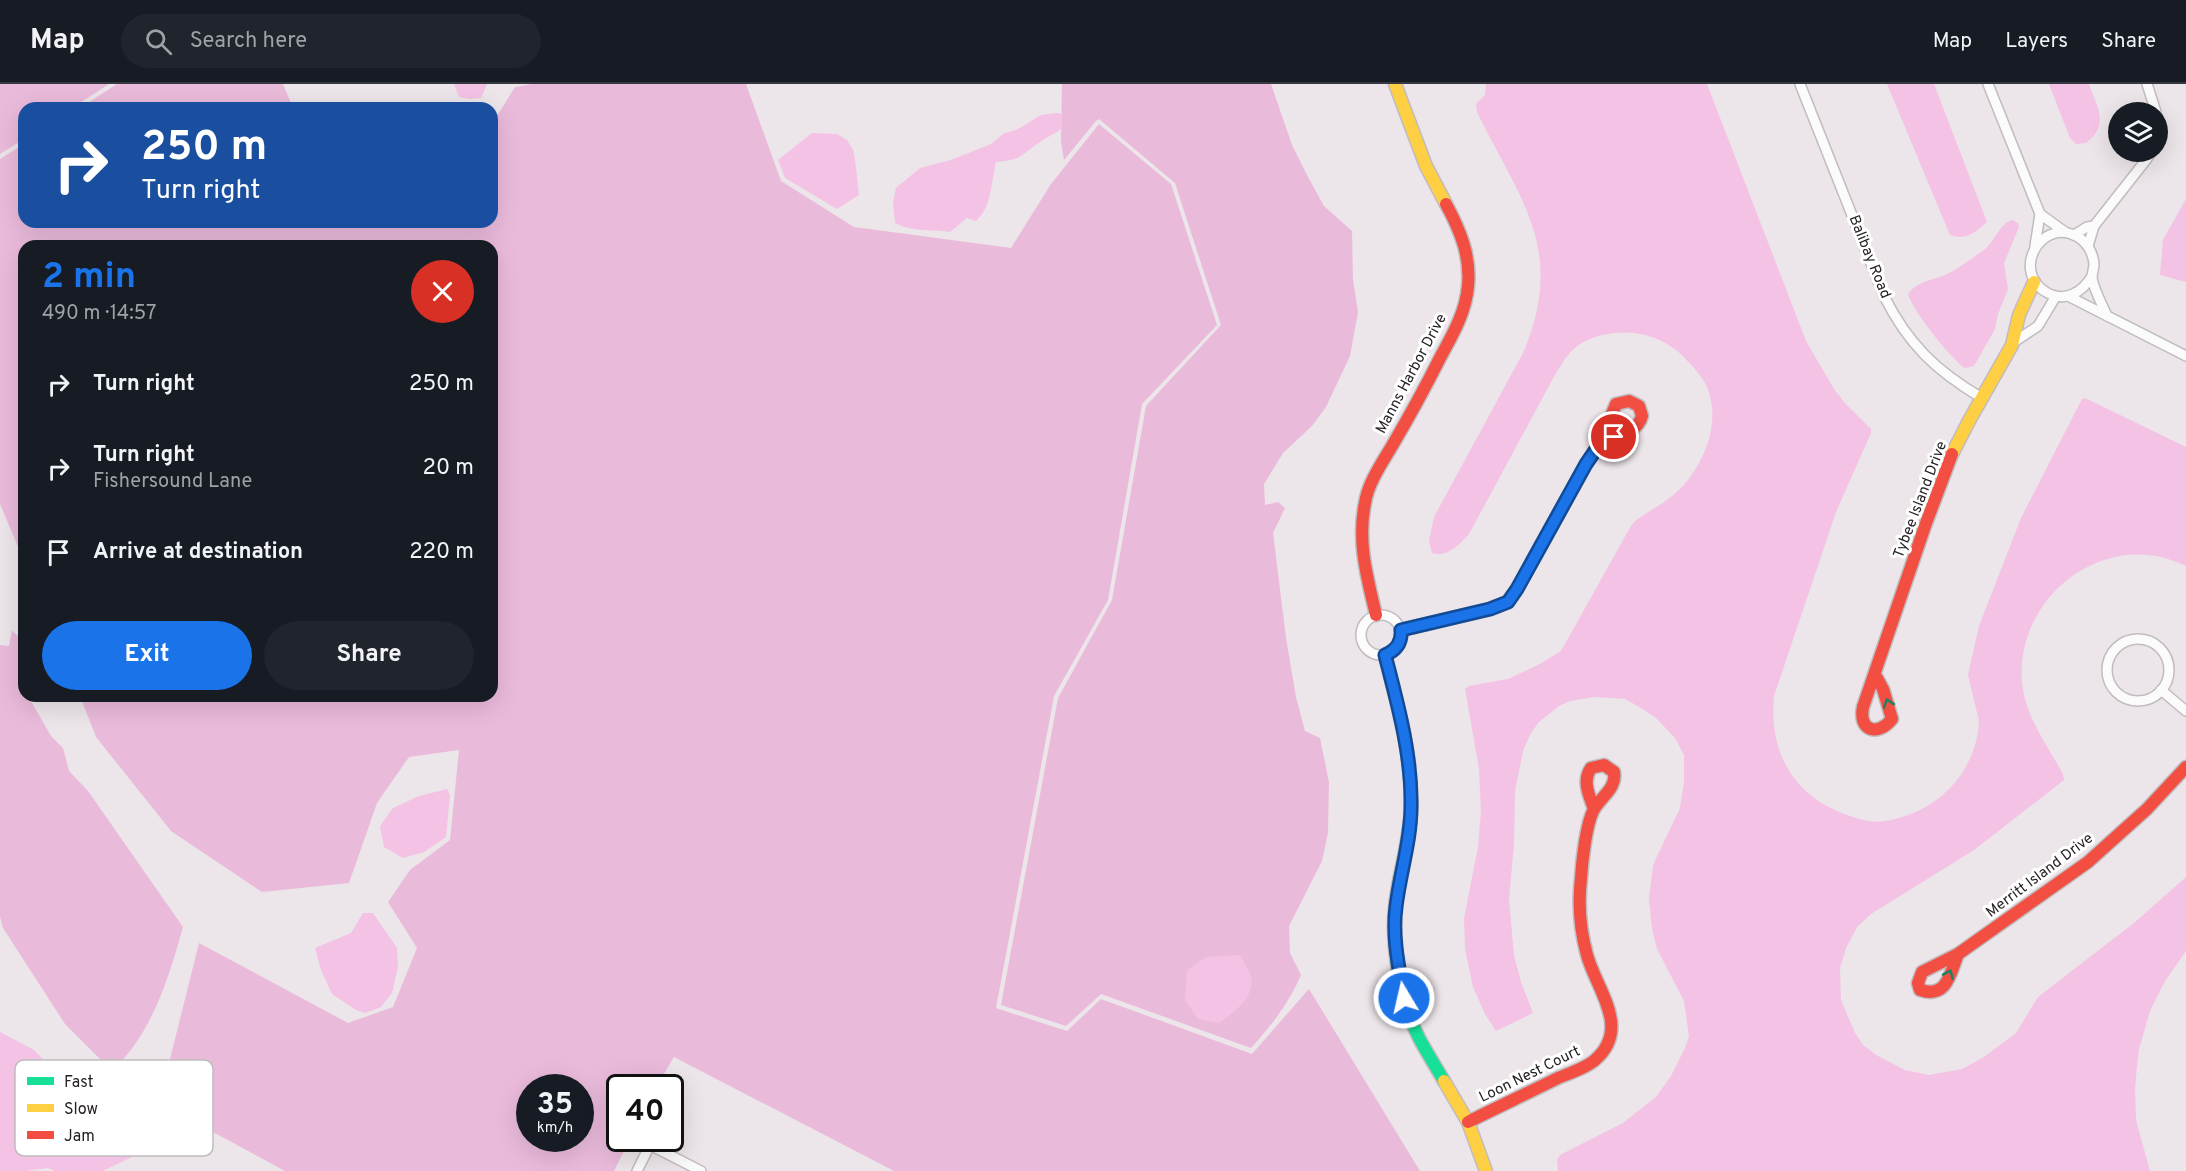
<!DOCTYPE html>
<meta charset="utf-8">
<style>
:root{--surface:#171b24;--page:#20242c;--text:#f1f3f6;--muted:#9ea1a6;--line:#363941;--accent:#1a73e8}
body{margin:0;font-family:Overpass,sans-serif;background:var(--page);color:var(--text);height:100vh;display:flex;flex-direction:column;font-size:22px;white-space:nowrap}
*{box-sizing:border-box;margin:0}
p{font-size:20px;color:var(--muted)}
.icon{flex:none;width:33px;height:33px;fill:none;stroke:currentColor;stroke-width:2;stroke-linecap:round;stroke-linejoin:round}
.map{position:relative;flex:1;overflow:hidden}
.sheet{position:absolute;left:18px;top:156px;width:480px;height:462px;display:flex;flex-direction:column;background:var(--surface);border-radius:18px;box-shadow:0 6px 24px #0002}
.sheet>*{flex:none}
.guide{position:absolute;left:18px;top:18px;width:480px;height:126px;border-radius:18px;box-shadow:0 6px 24px #0002;background:#1a4fa0;color:#fff;overflow:hidden}
.controls{position:absolute;left:2108px;top:18px;display:grid;gap:12px}
.controls a{display:grid;place-items:center;width:60px;height:60px;border-radius:50%;background:var(--surface);box-shadow:0 6px 24px #0002;font-size:30px}
.speed{position:absolute;left:516px;top:990px;display:flex;gap:12px;font-size:30px;font-weight:700;text-align:center}
.speed>*{display:grid;place-content:center;width:78px;height:78px;border-radius:50%;background:var(--surface);box-shadow:0 6px 24px #0002;line-height:1}
.speed small{font-size:15px;font-weight:400}
.speed .limit{border:3px solid #111;border-radius:9px;background:#fff;color:#111}
.pin{position:absolute;display:grid;place-items:center;width:51px;height:51px;color:#fff;margin:-26px;border:3px solid #fff;border-radius:50%;box-shadow:0 2px 6px #0007}
.me{position:absolute;width:66px;margin:-33px;rotate:351deg;stroke-linejoin:round;filter:drop-shadow(0 0 4px #0008)}
.turn{display:flex;align-items:center;gap:21px;height:126px;padding:0 24px;font-size:27px}
.turn .icon{width:78px;height:78px;stroke-width:2.5}
.turn b{display:block;font-size:42px;line-height:51px}
.round{display:grid;place-items:center;flex:none;width:63px;height:63px;border-radius:32px;background:var(--page)}
.overview{display:flex;align-items:center;justify-content:space-between;height:102px;padding:0 24px}
h1{font-size:36px;font-weight:700;line-height:45px;color:var(--accent)}
.button{display:flex;gap:12px;margin-top:auto;padding:12px 24px}
.button a{flex:1;height:69px;border-radius:36px;background:var(--accent);color:#fff;font-size:24px;font-weight:700;line-height:69px;text-align:center}
.button a+a{background:var(--page);color:var(--text)}
ul{padding:0;list-style:none}
li{display:flex;align-items:center;gap:18px;height:84px;padding:0 24px}
li div{flex:1}
li b{display:block;font-size:22px}
li em{font-style:normal}
header{display:flex;align-items:center;gap:36px;box-sizing:border-box;height:84px;padding:0 30px;background:var(--surface);border-bottom:2px solid var(--line)}
header strong{font-size:28px}
nav{display:flex;gap:33px;margin-inline-start:auto;font-size:21px}
.search{width:420px;height:54px;background:var(--page);display:flex;align-items:center;gap:15px;box-sizing:border-box;padding:0 21px;border-radius:33px;color:var(--muted);font-size:22px}
.map>svg:first-child{display:block}
</style>
<header>
<strong>Map</strong>
<div class="search"><svg class="icon" aria-label="search" viewBox="0 0 24 24"><circle cx="10" cy="10" r="6"/><path d="M15 15l6 6"/></svg>Search here</div>
<nav><a>Map</a><a>Layers</a><a>Share</a></nav>
</header>
<div class="map">
<svg width="2186" height="1087" viewBox="0 0 2186 1087">
<rect width="100%" height="100%" fill="#ece5e9"/>
<!-- green -->
<g fill="#eabadb" fill-rule="evenodd">
<polygon points="0,0 109,0 72,24 24,24 24,55 0,70"/>
<polygon points="117,0 283,0 293,24 80,24"/>
<path d="M532 0H746L781 97 854 143 1011 164 1051 100 1099 40 1171 100 1217 241 1142 320 1108 516 1054 612 996 924 1067 947 1101 915 1252 970 1309 905 1420 1087H894L674 973 656 1003 620 1004V1054L630 1055 614 1087H285L159 1019 199 859 348 939 393 923 417 864 388 818 410 786 450 756 459 666 409 673 377 719 349 799 262 808 171 747 96 653 80 612H492V162H24V477L0 420V75L24 60V138H492V40L515 3ZM530 1004H580V1054H530Z"/>
<path d="M1062 0H1271L1292 61 1308 93 1324 122 1352 147 1353 196 1358 228 1350 272 1326 323 1312 342 1283 369 1264 400 1265 421 1278 418 1285 424 1273 449 1286 554 1296 613 1305 647 1320 654 1329 698 1328 749 1322 777 1289 842 1290 869 1301 891C1289 919 1271 942 1251 964L1101 910 1066 942 1001 921 1058 614 1112 516 1146 322 1221 241 1175 99 1099 35 1096 37 1064 76 1061 57Z"/>
<path d="M12 546 24 559V612H28L51 652 63 664 69 687 88 707 183 843C169 893 154 943 118 981L103 978 65 940 3 844 0 833V561L9 562Z"/>
</g>
<!-- water -->
<g fill="#f4c2e4">
<polygon points="454,0 487,0 481,14 470,15 459,13"/>
<path d="M1486 0H1707L1806 257 1834 305 1844 318 1871 345V349L1836 428 1774 612C1769 666 1791 709 1842 729 1851 732 1860 736 1869 737 1881 739 1893 736 1905 732 1946 719 1977 682 1979 637L1968 591 1979 542 2021 434 2082 315 2085 314 2186 363V482C2106 442 2015 512 2022 598 2025 632 2047 661 2063 690L2064 696 1974 766 1871 830 1857 843 1846 864 1840 884 1841 916 1855 949 1863 961 1876 971 1905 986 1929 991 1962 985 1984 973 2016 949 2038 913 2134 839 2186 793V867L2165 897 2150 927 2139 965 2137 982 2135 1005 2136 1036 2150 1087H1558L1557 1076 1560 1071 1623 1039 1656 1013 1671 992 1685 964 1689 952 1684 917 1657 865 1652 845 1649 815 1653 781 1680 724 1684 698V671L1675 654 1657 635 1643 625 1625 615 1594 613 1570 617 1559 622 1539 638 1531 649 1523 667 1515 707 1514 759 1509 816 1514 871 1521 898 1533 929 1496 947 1485 930 1473 903 1465 865 1464 834 1478 763 1481 727 1479 685 1465 605 1469 602 1508 595 1540 580 1561 567 1631 442 1635 437C1652 425 1669 417 1683 402 1706 376 1721 336 1707 303 1701 290 1691 281 1682 271 1664 254 1639 246 1614 249 1600 251 1587 254 1576 263 1567 270 1562 280 1556 289L1469 450C1459 461 1447 474 1432 469L1429 457 1434 433 1523 269C1567 166 1520 116 1477 28L1476 20 1485 11Z"/>
<path d="M1887 0H1934L1987 138C1975 148 1966 157 1950 151Z"/>
<path d="M2049 0H2089C2097 23 2110 41 2086 59L2076 60 2070 54Z"/>
<path d="M1057 29 1062 30V45C1055 49 1047 53 1040 58 1020 71 1023 76 996 78 991 98 992 123 976 137L967 134 950 148C931 145 911 148 895 139L893 118 896 104 920 84 951 76 991 60 1003 50 1018 45 1041 31Z"/>
<polygon points="812,49 837,50 847,56 853,66 855,75 859,111 837,125 785,94 778,76"/>
<polygon points="2186,115 2186,198 2160,191 2163,156"/>
<path d="M2012 136 2018 139 2019 143 2004 179 2008 205 1998 230 1995 245 1974 282 1965 284C1952 276 1912 226 1908 210 1917 197 1935 196 1949 189 1959 184 1974 173 1984 166 1995 157 2000 139 2012 136Z"/>
<polygon points="447,705 450,711 446,753 424,768 403,774 384,763 380,742 393,724 419,712"/>
<polygon points="363,829 373,829 397,864 398,883 392,909 381,923 365,929 356,926 332,910 321,886 315,864 351,849"/>
<path d="M1240 871C1243 877 1247 883 1250 889 1258 911 1235 928 1219 939L1198 935 1185 916 1187 886 1206 873Z"/>
<polygon points="0,948 34,966 56,989 83,1003 98,1006 107,992 141,986 146,1000 157,1007 155,1022 202,1047 163,1054 138,1070 103,1087 55,1087 48,1084 24,1087 0,1087"/>
</g>
<g fill="none" stroke-linecap="round" stroke-linejoin="round">
<!-- street casing -->
<g stroke="#c1bcbf" stroke-width="12">
<g id="street">
<path d="M1800 0 1884 212C1908 260 1936 287 1982 314"/>
<polyline points="1988,0 2040,130 2065,148"/>
<polyline points="2147,0 2156,28"/>
<polyline points="2157,32 2157,47"/>
<polyline points="2074,151 2087,143 2094,142"/>
<polyline points="2035,162 2040,130"/>
<polyline points="2088,162 2094,142 2146,76 2151,68"/>
<path d="M2092 192C2082 209 2064 219 2046 208 2012 188 2039 136 2074 151 2086 156 2093 168 2094 180 2094 184 2092 189 2092 194 2094 206 2102 220 2107 232"/>
<polyline points="2068,212 2186,272"/>
<polyline points="2014,258 2038,242 2056,212"/>
<circle cx="1381" cy="551" r="20"/>
<circle cx="2138" cy="586" r="31"/>
<polyline points="2161,606 2186,627"/>
<polyline points="637,1087 650,1061 701,1087"/>
</g>
</g>
<!-- fast casing -->
<g stroke="#c1bcbf" stroke-width="15">
<path id="fast" d="M1385 571C1397 621 1413 672 1411 724 1410 758 1398 790 1395 824 1391 863 1401 919 1419 954 1427 969 1436 983 1444 997"/>
</g>
<!-- slow casing -->
<g stroke="#c1bcbf" stroke-width="15">
<g id="slow">
<polyline points="1395,0 1426,82 1446,120"/>
<polyline points="1952,370 1970,335 2012,261 2019,231 2034,198"/>
<polyline points="1444,997 1468,1038 1486,1087"/>
</g>
</g>
<!-- jam casing -->
<g stroke="#c1bcbf" stroke-width="15">
<g id="jam">
<path d="M1376 531C1367 493 1357 458 1365 419 1368 399 1382 379 1392 362 1409 333 1425 304 1440 274 1452 252 1466 228 1468 202 1471 172 1460 146 1446 120"/>
<path d="M1401 546 1490 525 1507 518 1517 505 1586 380 1601 358 1616 320 1629 317 1639 322 1642 332C1638 349 1616 353 1601 358"/>
<path d="M1877 594 1883 605 1892 635C1878 653 1858 647 1863 623L1925 442 1952 370"/>
<path d="M1958 870C1950 890 1947 915 1920 906L1918 899 1922 888 1958 870 2088 778 2147 725 2186 683"/>
<path d="M1468 1038C1498 1023 1528 1009 1558 994 1570 989 1586 984 1595 976 1632 944 1596 905 1587 871 1580 846 1578 820 1581 794 1582 777 1586 742 1593 727 1600 713 1617 705 1614 688L1604 681 1591 684C1582 697 1589 711 1594 725"/>
</g>
</g>
<!-- street -->
<use href="#street" stroke="#fcfbfc" stroke-width="9"/>
<!-- fast -->
<use href="#fast" stroke="#16e098" stroke-width="12"/>
<!-- slow -->
<use href="#slow" stroke="#ffcf43" stroke-width="12"/>
<!-- jam -->
<use href="#jam" stroke="#f24e42" stroke-width="12"/>
</g>
<!-- one-way arrows -->
<defs><path id="oneway-chevron" d="M-2-3.5L2.5 0L-2 3.5" fill="none" stroke-width="1.6" stroke-linecap="round" stroke-linejoin="round" transform="scale(1.5)"/></defs>
<g stroke="#1e815e">
<use href="#oneway-chevron" transform="translate(1888 619) rotate(-109)"/>
<use href="#oneway-chevron" transform="translate(1949 890) rotate(-66)"/>
</g>
<g fill="none" stroke-linecap="round" stroke-linejoin="round">
<!-- route casing -->
<g stroke="#114b97" stroke-width="15">
<path id="route" d="M1404 914C1399 884 1392 853 1396 823 1400 789 1411 757 1411 723 1412 671 1398 621 1385 571 1397 566 1402 558 1401 546L1490 525 1508 518 1517 505 1586 380 1601 358 1614 353"/>
</g>
<!-- route -->
<use href="#route" stroke="#1a73e8" stroke-width="10"/>
</g>
<g text-anchor="middle" dominant-baseline="central" stroke-width="6" stroke-linejoin="round" paint-order="stroke">
<!-- street labels -->
<g font-size="15" fill="#272225" stroke="#fff">
<text transform="translate(1869 173) rotate(68)">Balibay Road</text>
<text transform="translate(1412 290) rotate(-62)">Manns Harbor Drive</text>
<text transform="translate(1921 416) rotate(-69)">Tybee Island Drive</text>
<text transform="translate(2040 792) rotate(-37)">Merritt Island Drive</text>
<text transform="translate(1530 991) rotate(-26)">Loon Nest Court</text>
</g>
</g>
<!-- legend -->
<rect x="15" y="976" width="198" height="96" rx="9" fill="#fff" stroke="#bebdbe" stroke-width="1.5"/>
<rect x="27" y="993" width="27" height="8" fill="#16e098"/>
<rect x="27" y="1020" width="27" height="8" fill="#ffcf43"/>
<rect x="27" y="1047" width="27" height="8" fill="#f24e42"/>
<g font-size="16" fill="#272225">
<text x="64" y="1003">Fast</text>
<text x="64" y="1030">Slow</text>
<text x="64" y="1057">Jam</text>
</g>
</svg>
<div class="controls">
<a><svg class="icon" aria-label="layers" viewBox="0 0 24 24"><path d="M12 4l9 5-9 5-9-5zM3 14l9 5 9-5"/></svg></a>
</div>
<div class="speed"><div>35<small>km/h</small></div><div class="limit">40</div></div>
<div class="pin" style="left:1614px;top:353px;background:#d93025"><svg class="icon" aria-label="arrive" viewBox="0 0 24 24"><path d="M6 21V4h12l-3 4 3 4H6"/></svg></div>
<svg class="me" style="left:1404px;top:914px" viewBox="-20 -20 40 40"><circle r="17" fill="#1a73e8" stroke="#fff" stroke-width="3"/><path d="M0-11L8 9 0 5-8 9z" fill="#fff"/></svg>
<div class="guide">
<div class="turn"><svg class="icon" aria-label="right" viewBox="0 0 24 24"><path d="M7 20v-9h11M14 6l5 5-5 5"/></svg><div><b>250 m</b>Turn right</div></div>
</div>
<section class="sheet">
<div class="overview"><div><h1>2 min</h1><p>490 m · 14:57</p></div><a class="round" style="background:#d93025;color:#fff"><svg class="icon" aria-label="close" viewBox="0 0 24 24"><path d="M6 6l12 12M18 6L6 18"/></svg></a></div>
<ul>
<li><svg class="icon" aria-label="right" viewBox="0 0 24 24"><path d="M7 20v-9h11M14 6l5 5-5 5"/></svg><div><b>Turn right</b></div><em>250 m</em></li>
<li><svg class="icon" aria-label="right" viewBox="0 0 24 24"><path d="M7 20v-9h11M14 6l5 5-5 5"/></svg><div><b>Turn right</b><p>Fishersound Lane</p></div><em>20 m</em></li>
<li><svg class="icon" aria-label="arrive" viewBox="0 0 24 24"><path d="M6 21V4h12l-3 4 3 4H6"/></svg><div><b>Arrive at destination</b></div><em>220 m</em></li>
</ul>
<div class="button"><a>Exit</a><a>Share</a></div>
</section>
</div>
